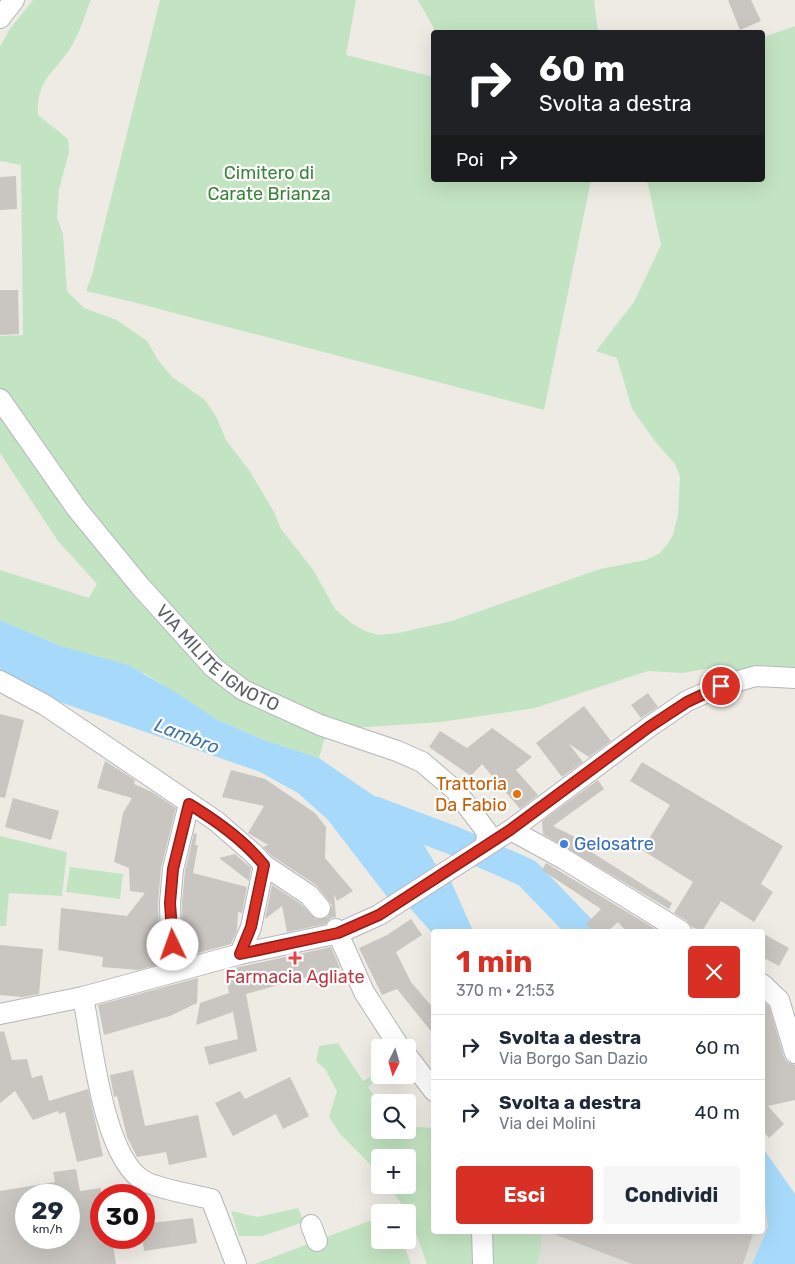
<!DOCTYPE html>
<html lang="it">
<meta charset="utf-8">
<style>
:root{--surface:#fff;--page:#f6f6f7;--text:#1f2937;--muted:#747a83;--line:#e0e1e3;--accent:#d93025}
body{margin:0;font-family:Rubik,sans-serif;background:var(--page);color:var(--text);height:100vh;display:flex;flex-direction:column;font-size:19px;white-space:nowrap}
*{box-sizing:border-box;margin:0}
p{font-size:16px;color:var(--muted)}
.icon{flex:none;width:28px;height:28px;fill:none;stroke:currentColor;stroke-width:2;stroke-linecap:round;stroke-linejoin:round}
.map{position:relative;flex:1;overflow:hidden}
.sheet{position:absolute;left:431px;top:929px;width:334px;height:305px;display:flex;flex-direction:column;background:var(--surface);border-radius:5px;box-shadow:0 5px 20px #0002}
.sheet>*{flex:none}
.guide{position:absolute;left:431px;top:30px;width:334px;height:152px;border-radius:5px;box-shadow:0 5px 20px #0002;background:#202124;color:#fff;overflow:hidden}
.needle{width:32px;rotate:185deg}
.fabs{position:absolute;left:371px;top:1039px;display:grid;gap:10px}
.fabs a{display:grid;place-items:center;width:45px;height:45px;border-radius:5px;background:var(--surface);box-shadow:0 5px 20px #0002;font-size:25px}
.speed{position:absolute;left:15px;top:1184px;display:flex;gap:10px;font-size:25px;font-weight:700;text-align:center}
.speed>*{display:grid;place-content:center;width:65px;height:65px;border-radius:50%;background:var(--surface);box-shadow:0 5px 20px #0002;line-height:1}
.speed small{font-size:12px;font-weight:400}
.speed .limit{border:8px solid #d22;background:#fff;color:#111}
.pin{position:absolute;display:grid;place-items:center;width:42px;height:42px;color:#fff;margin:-21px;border:2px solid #fff;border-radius:50%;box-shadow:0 1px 5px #0007}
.me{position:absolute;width:55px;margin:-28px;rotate:357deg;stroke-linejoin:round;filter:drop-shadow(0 0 4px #0008)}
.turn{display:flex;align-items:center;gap:18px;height:105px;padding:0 25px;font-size:22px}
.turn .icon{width:65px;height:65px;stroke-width:2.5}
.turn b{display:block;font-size:35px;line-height:42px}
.then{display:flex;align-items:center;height:48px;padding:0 25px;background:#0003;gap:10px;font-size:19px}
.round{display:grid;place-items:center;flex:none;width:52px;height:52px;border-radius:5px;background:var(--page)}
.summary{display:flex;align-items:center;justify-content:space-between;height:85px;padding:0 25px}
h1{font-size:30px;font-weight:700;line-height:38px;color:var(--accent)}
.primary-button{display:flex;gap:10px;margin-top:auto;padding:10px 25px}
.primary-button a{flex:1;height:58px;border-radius:5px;background:var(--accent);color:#fff;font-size:20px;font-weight:700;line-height:58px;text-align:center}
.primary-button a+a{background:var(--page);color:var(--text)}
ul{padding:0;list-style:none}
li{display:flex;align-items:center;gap:15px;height:65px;padding:0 25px;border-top:1px solid var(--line)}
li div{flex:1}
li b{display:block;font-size:19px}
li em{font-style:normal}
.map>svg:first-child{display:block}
</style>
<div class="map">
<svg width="795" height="1264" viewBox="0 0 795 1264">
<rect width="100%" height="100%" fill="#eeebe4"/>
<!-- industrial -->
<polygon fill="#dfddd8" points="763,1201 765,1203 768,1227 752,1264 537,1264 541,1250 541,1231 762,1231"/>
<!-- green -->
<g fill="#c3e4c2">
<path d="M33 0H91C84 16 79 36 69 50 52 75 36 81 38 115L68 139 69 152 59 190 57 217 63 234 67 291 84 308 117 320 147 341 158 360 172 377 204 399 216 416 226 440 249 470 274 512 281 529 314 571 335 609 350 622 365 631 379 635 398 633 452 621 600 569 646 560 660 553 666 546 673 535 678 515 680 477 675 464 654 440 632 409 617 358 596 351 634 302 661 245 647 180H762L763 37 795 26V678L729 684 716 667 683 673 648 671 535 708 441 722 352 728 324 740 319 758 261 739 216 719 146 674 61 646 0 620V570L89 598 97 584 58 541 0 453V336L23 335 21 165 0 161V47L9 30Z"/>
<polygon points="160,0 356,0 346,55 434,77 434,180 591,180 544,410 125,300 86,291 92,275"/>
<polygon points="418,0 594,0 598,32 436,32"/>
<polygon points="0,836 67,852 62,896 9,893 6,926 0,926"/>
<polygon points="70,867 123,874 120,899 66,892"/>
<polygon points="338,1043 363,1081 372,1076 376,1081 368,1087 380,1104 380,1130 398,1130 402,1135 415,1127 434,1128 434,1231 541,1231 541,1250 537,1264 427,1264 408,1212 387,1185 408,1185 408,1158 380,1158 380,1174 340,1134 329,1117 337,1091 325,1069 316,1061 319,1046"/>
<polygon points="298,1208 304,1222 262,1236 239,1236 231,1211 257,1217"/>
<polygon points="380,1217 380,1240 402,1240 411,1264 255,1264"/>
</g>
<!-- water -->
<g fill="#a7dafa">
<polygon points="0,620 61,646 128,665 177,693 216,719 261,739 319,758 409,820 436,865 388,898 328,820 298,793 260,772 54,700 0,674"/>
<polygon points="450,879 473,931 434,931 434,935 409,907"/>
<polygon points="763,1148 795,1194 795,1264 752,1264 768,1227 765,1203 763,1201"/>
</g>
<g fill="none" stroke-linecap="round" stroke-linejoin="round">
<!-- river -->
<polyline stroke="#a7dafa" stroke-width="29" points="375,811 452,840 527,873 583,931"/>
</g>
<!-- building -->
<g fill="#c9c6c1" fill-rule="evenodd">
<polygon points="728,0 751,0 761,21 740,30"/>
<polygon points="16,176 17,209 0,210 0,177"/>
<polygon points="0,290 18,290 19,334 0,335"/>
<polygon points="648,693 658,707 641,718 631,705"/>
<polygon points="584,706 611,741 589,757 569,744 583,762 562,777 536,743"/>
<polygon points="0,714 24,720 5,798 0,797"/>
<polygon points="492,728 532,757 516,770 538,795 520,809 482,764 471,776 429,747 440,731 467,748"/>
<polygon points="105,761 135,780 134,784 152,792 176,808 161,868 158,903 160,964 138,970 102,967 103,957 58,950 61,908 127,916 145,893 130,891 129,868 114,862 123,813 132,798 97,788"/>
<polygon points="642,762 783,846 761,884 773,892 754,922 721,901 702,931 692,927 687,921 674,913 693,882 642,850 670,805 630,781"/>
<polygon points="231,770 265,779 315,813 326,827 325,858 353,891 337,901 334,894 336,917 331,918 326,924 287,932 282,906 265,919 272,885 301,904 316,919 328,917 332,905 316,885 272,856 263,847 268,845 248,833 264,806 222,797"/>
<polygon points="598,780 604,789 553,826 579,839 577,843 672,903 669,909 543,834 542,821"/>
<polygon points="13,798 59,811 51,840 5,827"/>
<polygon points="194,833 197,834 195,845 198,845 193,873 247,887 242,913 238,912 237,931 231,944 183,957 182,903 185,871"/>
<polygon points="235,854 251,868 249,881 219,858"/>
<polygon points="546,863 657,930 656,931 626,931 618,922 608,931 592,931 586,924 601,909 542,870"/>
<polygon points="411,919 422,935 396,952 411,982 434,1009 434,1035 397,989 382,995 359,948 387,935"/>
<polygon points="762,933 789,948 779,966 762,957"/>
<polygon points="0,945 43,949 39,994 22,997 0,995"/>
<polygon points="331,947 340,968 246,994 257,1051 209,1065 204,1047 238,1039 233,1012 196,1025 200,1003 229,993 225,970"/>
<polygon points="198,978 197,1003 170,1016 104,1035 98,1005"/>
<polygon points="762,1001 769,1006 784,1057 787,1062 795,1065 795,1100 768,1106 784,1124 769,1138 762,1130"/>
<polygon points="4,1031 12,1060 27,1059 32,1078 42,1075 49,1101 88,1089 103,1156 77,1162 65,1112 59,1114 58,1111 33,1120 15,1091 0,1103 0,1032"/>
<polygon points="133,1070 145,1126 198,1115 207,1157 169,1165 166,1152 137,1157 127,1137 117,1096 114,1097 110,1075"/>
<polygon points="290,1077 309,1116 283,1129 276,1114 233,1136 215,1103 240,1091 245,1099"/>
<path d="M76 1169 80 1191 101 1188V1238H112L116 1264H0V1191L55 1182 53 1172ZM26 1195H69V1238H26Z"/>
<polygon points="193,1218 197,1243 144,1251 142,1238 144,1238 144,1224"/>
<polygon points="546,1231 754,1231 743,1264 632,1264"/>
</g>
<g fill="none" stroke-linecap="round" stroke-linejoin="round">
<!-- minor casing -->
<g stroke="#b4b6ba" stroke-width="22">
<g id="minor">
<polyline points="0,18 14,0"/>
<path id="s1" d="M0 399 77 509 140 586 213 667 243 690 320 725 397 751 422 762 456 791 487 832 486 844"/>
<polyline points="0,681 45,705 216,821 254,854 264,865 309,895 320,908"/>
<polyline points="511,830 564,859 681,931"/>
<polyline points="336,929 364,992 400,1048"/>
<polyline points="240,954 251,927 264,865"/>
<polyline points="172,972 170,903 173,869 189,804"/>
<polyline points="762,984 779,1000 795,1053"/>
<path d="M83 997C92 1042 103 1158 144 1181 159 1189 194 1195 211 1199L236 1264"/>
<polyline points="0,1014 83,997 240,954 339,933 379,915 511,830 649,727 687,701 721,686 756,676 795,678"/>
<polyline points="408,1057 434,1091"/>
<polyline points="311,1225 317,1241"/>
<polyline points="482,1231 483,1264"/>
</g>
</g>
<!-- minor -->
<use href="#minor" stroke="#fff" stroke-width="20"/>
</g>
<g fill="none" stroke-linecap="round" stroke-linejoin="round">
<!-- route casing -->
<g stroke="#8d1f18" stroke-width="12">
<path id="route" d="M173 945 170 903 173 869 189 804C217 821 244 840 264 865L251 927 240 954 338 933 379 915 510 830 649 727 687 702 721 686"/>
</g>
<!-- route -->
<use href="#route" stroke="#d93025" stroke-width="9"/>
</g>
<!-- markers -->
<circle fill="#e8710a" stroke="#fff" stroke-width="2" cx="517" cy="794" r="5"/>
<circle fill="#3f7fe0" stroke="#fff" stroke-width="2" cx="564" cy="844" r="5"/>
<path fill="#e0444e" stroke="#fff" stroke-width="2" d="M292.5 950.5h5v5h5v5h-5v5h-5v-5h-5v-5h5z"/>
<g text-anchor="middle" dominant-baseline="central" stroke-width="4.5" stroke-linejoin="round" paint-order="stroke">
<!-- park labels -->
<g font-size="18" fill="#3b843a" stroke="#fff">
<text x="269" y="173">Cimitero di<tspan x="269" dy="21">Carate Brianza</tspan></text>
</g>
<!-- street labels -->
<g font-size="18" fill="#5c6064" stroke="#fff">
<text stroke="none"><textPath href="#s1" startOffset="341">VIA MILITE IGNOTO</textPath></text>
</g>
<!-- food labels -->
<g font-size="18" fill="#c56008" stroke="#fff" text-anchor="end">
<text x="507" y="784">Trattoria<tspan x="507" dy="21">Da Fabio</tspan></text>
</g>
<!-- shop labels -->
<g font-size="18" fill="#366cbe" stroke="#fff" text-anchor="start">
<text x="574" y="844">Gelosatre</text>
</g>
<!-- health labels -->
<g font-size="18" fill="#be3a42" stroke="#fff">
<text x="295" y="977">Farmacia Agliate</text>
</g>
<!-- water labels -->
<g font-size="19" font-style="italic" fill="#4276a2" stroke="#fff">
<text transform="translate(187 736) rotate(21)">Lambro</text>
</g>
</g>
</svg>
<div class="fabs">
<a><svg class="needle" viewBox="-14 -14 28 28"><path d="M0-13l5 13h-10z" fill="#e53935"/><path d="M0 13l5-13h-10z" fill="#747a83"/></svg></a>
<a><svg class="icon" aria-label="search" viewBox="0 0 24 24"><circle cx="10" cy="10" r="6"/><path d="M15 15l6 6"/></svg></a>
<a>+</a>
<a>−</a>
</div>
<div class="speed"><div>29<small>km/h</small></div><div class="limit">30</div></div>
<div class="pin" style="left:721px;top:686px;background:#d93025"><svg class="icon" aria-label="arrive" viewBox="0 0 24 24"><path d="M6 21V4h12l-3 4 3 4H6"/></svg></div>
<svg class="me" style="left:173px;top:945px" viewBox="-20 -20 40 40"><circle r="19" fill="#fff"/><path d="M0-13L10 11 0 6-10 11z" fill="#d93025"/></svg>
<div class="guide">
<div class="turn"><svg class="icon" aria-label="right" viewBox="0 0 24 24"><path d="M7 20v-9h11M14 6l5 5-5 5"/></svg><div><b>60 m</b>Svolta a destra</div></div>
<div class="then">Poi<svg class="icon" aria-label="right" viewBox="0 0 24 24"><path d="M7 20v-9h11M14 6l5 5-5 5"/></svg></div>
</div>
<section class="sheet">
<div class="summary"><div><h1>1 min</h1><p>370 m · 21:53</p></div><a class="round" style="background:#d93025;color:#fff"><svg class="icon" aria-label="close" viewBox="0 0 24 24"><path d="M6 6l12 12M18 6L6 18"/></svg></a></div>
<ul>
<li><svg class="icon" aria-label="right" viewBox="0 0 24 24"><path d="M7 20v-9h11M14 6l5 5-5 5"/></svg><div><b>Svolta a destra</b><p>Via Borgo San Dazio</p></div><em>60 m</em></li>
<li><svg class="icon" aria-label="right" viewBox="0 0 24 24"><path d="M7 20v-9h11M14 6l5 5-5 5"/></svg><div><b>Svolta a destra</b><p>Via dei Molini</p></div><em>40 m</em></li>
</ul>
<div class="primary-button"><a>Esci</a><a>Condividi</a></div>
</section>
</div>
